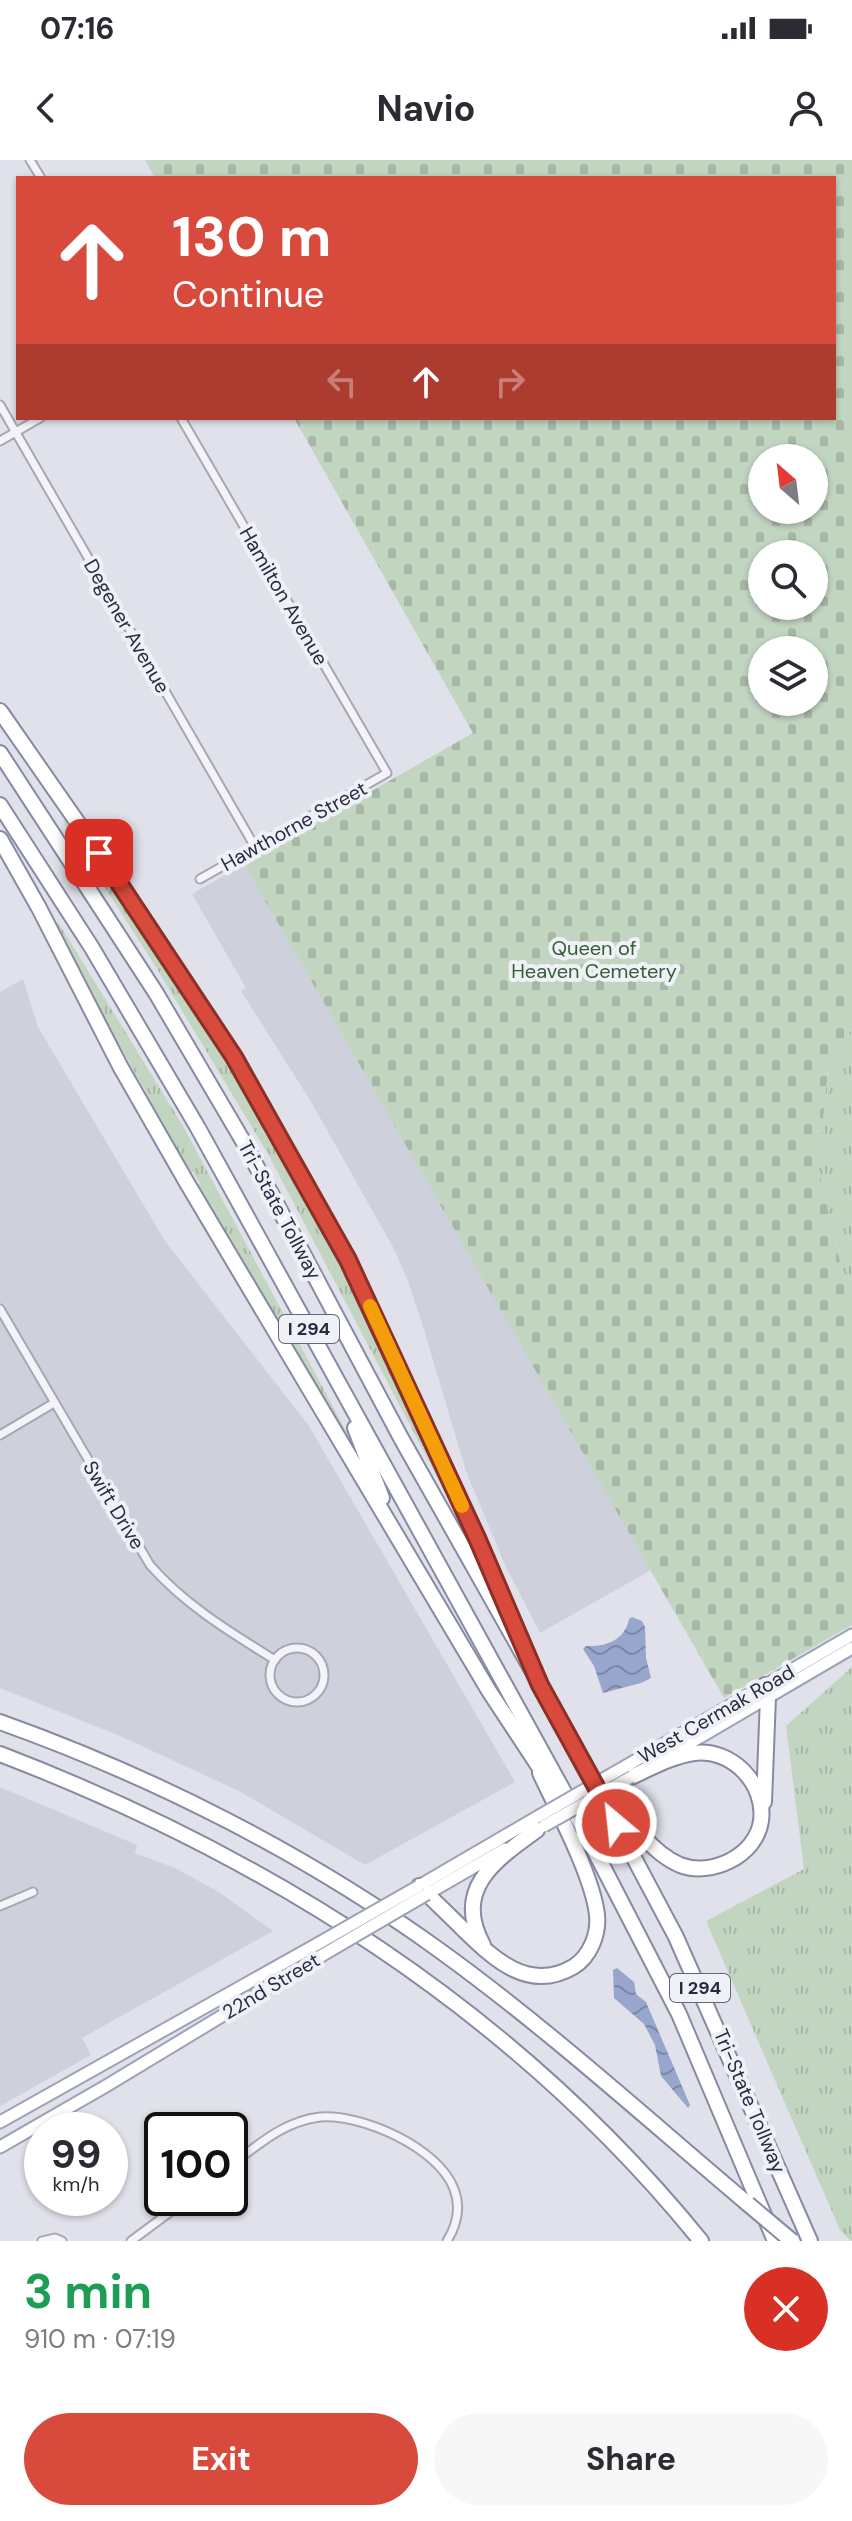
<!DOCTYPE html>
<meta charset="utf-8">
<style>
:root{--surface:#fff;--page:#f7f7f7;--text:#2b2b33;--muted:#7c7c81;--accent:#d84a3c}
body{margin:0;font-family:"DM Sans",sans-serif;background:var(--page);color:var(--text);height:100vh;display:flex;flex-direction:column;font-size:30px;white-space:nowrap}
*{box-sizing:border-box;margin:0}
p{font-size:26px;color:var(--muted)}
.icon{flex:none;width:44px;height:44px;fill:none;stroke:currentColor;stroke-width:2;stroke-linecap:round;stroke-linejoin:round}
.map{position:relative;height:2081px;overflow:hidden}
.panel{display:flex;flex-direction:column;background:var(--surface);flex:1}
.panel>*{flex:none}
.top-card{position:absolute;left:16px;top:16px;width:820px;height:244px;border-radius:0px;box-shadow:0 2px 6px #0004;background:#d84a3c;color:#fff;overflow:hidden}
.needle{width:52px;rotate:332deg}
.fabs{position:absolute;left:748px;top:284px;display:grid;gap:16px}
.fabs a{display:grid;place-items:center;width:80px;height:80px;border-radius:50%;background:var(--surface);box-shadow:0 2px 6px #0004;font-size:40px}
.speed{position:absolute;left:24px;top:1952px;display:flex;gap:16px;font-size:40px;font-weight:700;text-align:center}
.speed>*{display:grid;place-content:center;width:104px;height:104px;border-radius:50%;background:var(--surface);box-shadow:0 2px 6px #0004;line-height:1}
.speed small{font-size:20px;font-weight:400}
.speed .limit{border:4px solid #111;border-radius:12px;background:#fff;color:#111}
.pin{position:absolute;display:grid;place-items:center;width:68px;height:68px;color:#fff;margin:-34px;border-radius:16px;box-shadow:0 4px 12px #0006}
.me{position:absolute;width:88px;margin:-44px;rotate:332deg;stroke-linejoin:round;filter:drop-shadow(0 0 6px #0008)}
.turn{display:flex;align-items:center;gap:28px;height:168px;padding:0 24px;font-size:36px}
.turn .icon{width:104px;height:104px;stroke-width:2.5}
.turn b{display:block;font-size:56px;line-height:68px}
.lanes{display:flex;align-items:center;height:76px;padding:0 24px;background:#0003;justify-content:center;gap:40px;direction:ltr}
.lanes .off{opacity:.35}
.round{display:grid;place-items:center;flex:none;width:84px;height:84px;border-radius:42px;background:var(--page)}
.headline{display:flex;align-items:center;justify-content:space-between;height:136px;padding:0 24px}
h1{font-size:48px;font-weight:700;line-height:60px;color:#1e9e55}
.cta{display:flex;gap:16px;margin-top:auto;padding:16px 24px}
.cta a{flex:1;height:92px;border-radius:48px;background:var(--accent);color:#fff;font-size:32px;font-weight:700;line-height:92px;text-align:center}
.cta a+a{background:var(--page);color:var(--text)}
.status{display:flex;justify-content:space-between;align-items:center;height:56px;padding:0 40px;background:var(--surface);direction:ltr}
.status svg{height:22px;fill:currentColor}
header{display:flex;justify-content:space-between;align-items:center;height:104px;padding:0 24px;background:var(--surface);font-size:36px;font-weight:700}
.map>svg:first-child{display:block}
</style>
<div class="status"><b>07:16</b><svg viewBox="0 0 49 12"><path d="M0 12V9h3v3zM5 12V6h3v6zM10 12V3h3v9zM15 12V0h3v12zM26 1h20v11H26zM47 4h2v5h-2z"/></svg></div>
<header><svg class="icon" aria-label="back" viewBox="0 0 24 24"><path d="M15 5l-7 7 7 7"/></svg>Navio<svg class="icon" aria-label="person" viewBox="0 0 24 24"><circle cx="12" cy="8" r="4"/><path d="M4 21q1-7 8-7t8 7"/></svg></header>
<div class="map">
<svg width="852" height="2081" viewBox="0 0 852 2081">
<defs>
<pattern id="grass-tufts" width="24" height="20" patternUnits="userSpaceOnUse" patternTransform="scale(2)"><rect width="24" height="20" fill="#c1d5c0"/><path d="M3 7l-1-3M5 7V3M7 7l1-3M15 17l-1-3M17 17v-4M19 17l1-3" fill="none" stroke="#a6b7a6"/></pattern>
<pattern id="cemetery-stones" width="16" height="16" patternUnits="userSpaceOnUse" patternTransform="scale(2)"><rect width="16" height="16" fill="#c1d5c0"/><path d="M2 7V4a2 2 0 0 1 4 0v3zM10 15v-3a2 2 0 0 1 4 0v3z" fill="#a6b7a6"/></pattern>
<pattern id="water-waves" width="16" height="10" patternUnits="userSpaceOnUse" patternTransform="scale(2)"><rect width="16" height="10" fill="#98a5cd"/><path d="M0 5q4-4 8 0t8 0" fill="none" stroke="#7c87a8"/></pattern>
</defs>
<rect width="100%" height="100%" fill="#e0e1ea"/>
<!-- built -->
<g fill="#ced0dc">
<polygon points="244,704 651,1410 540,1473 505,1405 466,1311 422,1163 408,1121 393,1087 310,940 241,831 246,828 192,734"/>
<polygon points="23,819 38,867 165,1081 309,1266 515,1622 365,1705 239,1631 120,1576 0,1528 0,832"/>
<polygon points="0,1627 137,1685 135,1693 175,1708 219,1732 273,1771 82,1878 91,1895 0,1946"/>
</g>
<!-- grass -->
<g fill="url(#grass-tufts)">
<polygon points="63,659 133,754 199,853 268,968 263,971 271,983 277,980 375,1170 447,1332 445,1332 268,994 154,804 65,665"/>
<polygon points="58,762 183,966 362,1301 202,1036 196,1026 200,1023 193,1012 187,1015 145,930 104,860 56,764"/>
<polygon points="852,869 852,1136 846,1127 818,1007 829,900"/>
<polygon points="852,1507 852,2081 851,2081 840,2070 706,1761 804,1709 786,1566"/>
</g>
<!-- cemetery -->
<path fill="url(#cemetery-stones)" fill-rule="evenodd" d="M145 0H852V869L829 900 818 1007 846 1127 852 1136V1465L724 1538 244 704 473 573 294 258H834V18H155ZM762 298H814V350H762ZM762 394H814V446H762ZM762 490H814V542H762Z"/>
<!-- water -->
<g fill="url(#water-waves)">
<path d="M632 1457 642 1461 645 1467 646 1498 651 1518 641 1523 603 1533 594 1506 583 1489 586 1486C606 1487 625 1480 629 1459Z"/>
<polygon points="617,1808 634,1822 636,1834 646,1842 690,1945 688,1948 661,1916 655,1885 644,1864 614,1838 613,1810"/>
</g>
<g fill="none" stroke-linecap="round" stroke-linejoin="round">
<!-- minor casing -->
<g stroke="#a5a7b5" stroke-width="11">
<g id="minor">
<polyline points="30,0 41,18"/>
<polyline points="0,245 255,687"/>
<polyline points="181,258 387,613 200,719"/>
<polyline points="0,281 40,258"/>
<path d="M0 1149 150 1405C185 1445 230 1472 275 1500"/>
<polyline points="0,1275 54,1243"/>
<circle cx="297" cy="1515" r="27"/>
<polyline points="0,1746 33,1732"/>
<path d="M230 2006C258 1985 284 1961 320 1957 361 1953 439 1988 454 2029 461 2047 457 2065 447 2081"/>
<polyline points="42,2081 55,2078 62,2081"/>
<polyline points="131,2081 189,2038"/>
</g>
</g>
<!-- primary casing -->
<g stroke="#9ea2b7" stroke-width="15">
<g id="primary">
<polyline points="666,1597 852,1488"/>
<polyline points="626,1606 852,1475"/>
<polyline points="419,1726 539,1656"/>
<polyline points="427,1734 505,1689"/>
<polyline points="0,1962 319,1783"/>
<polyline points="0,1987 106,1926 326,1793"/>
</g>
</g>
<!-- motorway casing -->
<g stroke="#868aa2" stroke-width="18">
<g id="motorway">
<polyline points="0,551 112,712 234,897 348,1100 477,1378 509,1455"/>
<polyline points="0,593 156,833 243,981 401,1278 573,1583 676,1777 810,2081"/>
<polyline points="0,645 92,788 198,968 570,1643 679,1854 775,2081"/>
<polyline points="0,679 39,748 120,906 187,1023 489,1531 547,1619"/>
<polyline points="355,1268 382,1338"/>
<path d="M0 1562C154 1617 306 1694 439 1790 547 1868 646 1958 748 2044"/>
<path d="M0 1594C271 1698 517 1854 701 2081"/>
<path d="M605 1626C624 1653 649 1692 680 1705 711 1717 756 1696 761 1661 766 1624 732 1588 694 1593 672 1596 651 1608 631 1617"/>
<polyline points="764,1642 768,1537 765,1525"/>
<path d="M419 1726C433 1740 448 1754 463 1769 493 1798 528 1833 573 1807 590 1797 599 1774 597 1755 593 1717 557 1649 540 1613"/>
<path d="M483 1785C453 1729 494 1701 537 1670"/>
</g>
</g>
<!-- minor -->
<use href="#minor" stroke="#f3f3f8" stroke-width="7"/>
<!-- primary -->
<use href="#primary" stroke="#fff" stroke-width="11"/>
<!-- motorway -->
<use href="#motorway" stroke="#fff" stroke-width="14"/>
<!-- primary-bridge casing -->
<g stroke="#9ea2b7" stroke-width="15" stroke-linecap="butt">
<g id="primary-bridge">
<polyline points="539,1656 626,1606"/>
<polyline points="544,1666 631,1617"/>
<polyline points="319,1783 419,1726"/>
<polyline points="326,1793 427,1734"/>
</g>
</g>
<!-- motorway-bridge casing -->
<g stroke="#868aa2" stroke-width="18" stroke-linecap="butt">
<polyline id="motorway-bridge" points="748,2044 792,2081"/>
</g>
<!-- primary-bridge -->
<use href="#primary-bridge" stroke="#fff" stroke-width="11"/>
<!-- motorway-bridge -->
<use href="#motorway-bridge" stroke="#fff" stroke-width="14"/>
</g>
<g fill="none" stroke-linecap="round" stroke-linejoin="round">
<!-- route casing -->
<g stroke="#8c3027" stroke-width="20">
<polyline id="route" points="99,693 234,897 348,1100 477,1378 540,1525 616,1663"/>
</g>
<!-- route -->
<use href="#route" stroke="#d84a3c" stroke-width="14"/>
<!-- slow -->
<polyline stroke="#f59e0b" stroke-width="14" points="370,1146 462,1346"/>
</g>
<g text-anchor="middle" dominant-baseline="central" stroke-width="8" stroke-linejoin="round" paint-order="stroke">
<!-- shield labels -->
<g fill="#f0f1f7" stroke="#636679" stroke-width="2">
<rect x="279" y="1155" width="60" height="28" rx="6"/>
<rect x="670" y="1814" width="60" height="28" rx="6"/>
</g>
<g font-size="18" font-weight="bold" fill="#272b43">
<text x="309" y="1169">I 294</text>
<text x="700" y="1828">I 294</text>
</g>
<!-- street labels -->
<g font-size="20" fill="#272b43" stroke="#f0f1f7">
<text transform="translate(284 436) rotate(60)">Hamilton Avenue</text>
<text transform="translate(127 466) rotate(60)">Degener Avenue</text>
<text transform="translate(294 666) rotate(-29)">Hawthorne Street</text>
<text transform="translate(280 1050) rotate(62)">Tri-State Tollway</text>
<text transform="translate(114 1345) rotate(59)">Swift Drive</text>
<text transform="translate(716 1554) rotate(-30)">West Cermak Road</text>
<text transform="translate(271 1826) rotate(-31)">22nd Street</text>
<text transform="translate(750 1941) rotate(67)">Tri-State Tollway</text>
</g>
<!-- park labels -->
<g font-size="20" fill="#335f36" stroke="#f0f1f7">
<text x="594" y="788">Queen of<tspan x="594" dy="23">Heaven Cemetery</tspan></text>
</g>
</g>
</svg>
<div class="fabs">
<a><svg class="needle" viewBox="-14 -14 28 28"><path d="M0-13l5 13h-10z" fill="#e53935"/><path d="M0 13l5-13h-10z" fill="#7c7c81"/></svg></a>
<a><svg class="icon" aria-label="search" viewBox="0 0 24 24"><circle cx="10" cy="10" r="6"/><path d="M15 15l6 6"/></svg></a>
<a><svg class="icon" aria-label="layers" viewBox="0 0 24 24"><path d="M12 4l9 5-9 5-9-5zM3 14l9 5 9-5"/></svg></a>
</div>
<div class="speed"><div>99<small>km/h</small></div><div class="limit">100</div></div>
<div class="pin" style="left:99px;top:693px;background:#d93025"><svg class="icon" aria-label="arrive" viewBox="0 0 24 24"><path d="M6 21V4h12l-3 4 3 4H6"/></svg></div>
<svg class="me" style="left:616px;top:1663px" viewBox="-20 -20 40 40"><circle r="17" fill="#d84a3c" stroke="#fff" stroke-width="3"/><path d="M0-11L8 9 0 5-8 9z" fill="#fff"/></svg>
<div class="top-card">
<div class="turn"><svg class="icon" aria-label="ahead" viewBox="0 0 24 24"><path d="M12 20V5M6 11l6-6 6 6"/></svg><div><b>130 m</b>Continue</div></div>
<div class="lanes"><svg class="icon off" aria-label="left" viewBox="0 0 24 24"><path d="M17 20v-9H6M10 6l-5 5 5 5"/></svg><svg class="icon" aria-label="ahead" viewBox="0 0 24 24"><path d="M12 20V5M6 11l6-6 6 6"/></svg><svg class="icon off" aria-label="right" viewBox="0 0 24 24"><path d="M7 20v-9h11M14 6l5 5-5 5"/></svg></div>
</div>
</div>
<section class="panel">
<div class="headline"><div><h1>3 min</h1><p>910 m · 07:19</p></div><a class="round" style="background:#d93025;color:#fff"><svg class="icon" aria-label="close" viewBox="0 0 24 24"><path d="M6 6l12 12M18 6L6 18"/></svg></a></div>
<div class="cta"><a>Exit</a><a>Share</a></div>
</section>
